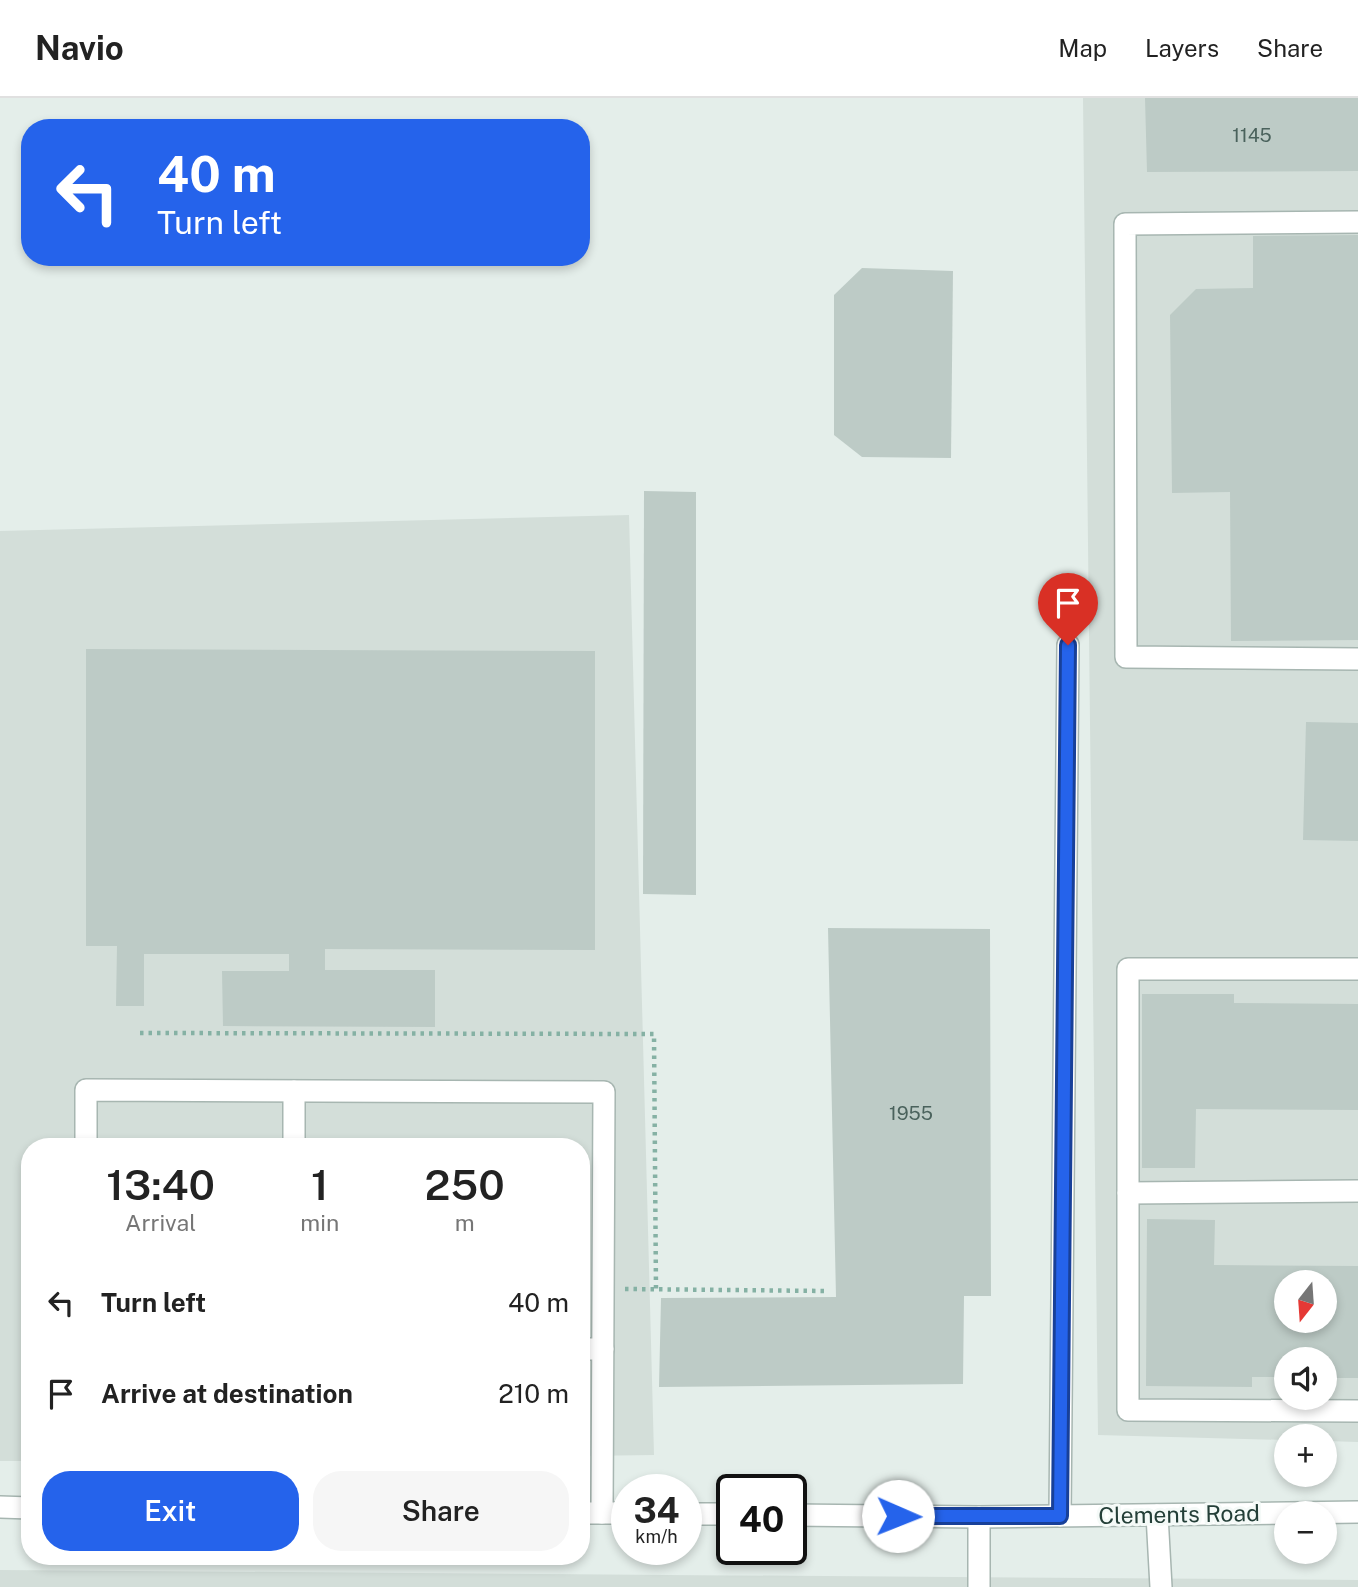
<!DOCTYPE html>
<meta charset="utf-8">
<style>
:root{--surface:#fff;--page:#f6f6f6;--text:#222;--muted:#767676;--line:#e0e0e0;--accent:#2563eb}
body{margin:0;font-family:"Public Sans",sans-serif;background:var(--page);color:var(--text);height:100vh;display:flex;flex-direction:column;font-size:26px;white-space:nowrap}
*{box-sizing:border-box;margin:0}
p{font-size:23px;color:var(--muted)}
.icon{flex:none;width:38px;height:38px;fill:none;stroke:currentColor;stroke-width:2;stroke-linecap:round;stroke-linejoin:round}
.map{position:relative;flex:1;overflow:hidden}
.sheet{position:absolute;left:21px;top:1040px;width:569px;height:427px;display:flex;flex-direction:column;background:var(--surface);border-radius:28px;box-shadow:0 4px 10px #0003}
.sheet>*{flex:none}
.hud{position:absolute;left:21px;top:21px;width:569px;height:147px;border-radius:28px;box-shadow:0 4px 10px #0003;background:#2563eb;color:#fff;overflow:hidden}
.needle{width:46px;rotate:197deg}
.controls{position:absolute;left:1274px;top:1172px;display:grid;gap:14px}
.controls a{display:grid;place-items:center;width:63px;height:63px;border-radius:50%;background:var(--surface);box-shadow:0 4px 10px #0003;font-size:35px}
.speed{position:absolute;left:611px;top:1376px;display:flex;gap:14px;font-size:35px;font-weight:700;text-align:center}
.speed>*{display:grid;place-content:center;width:91px;height:91px;border-radius:50%;background:var(--surface);box-shadow:0 4px 10px #0003;line-height:1}
.speed small{font-size:18px;font-weight:400}
.speed .limit{border:4px solid #111;border-radius:10px;background:#fff;color:#111}
.pin{position:absolute;display:grid;place-items:center;width:60px;height:60px;color:#fff;margin:-72px -30px;border-radius:50% 50% 50% 0;rotate:-45deg;box-shadow:0 0 7px #0007}
.pin .icon{rotate:45deg}
.me{position:absolute;width:77px;margin:-38px;rotate:91deg;stroke-linejoin:round;filter:drop-shadow(0 0 5px #0008)}
.turn{display:flex;align-items:center;gap:24px;height:147px;padding:0 21px;font-size:32px}
.turn .icon{width:91px;height:91px;stroke-width:2.5}
.turn b{display:block;font-size:49px;line-height:60px}
.eta{display:flex;justify-content:space-evenly;align-items:center;height:119px;text-align:center}
.eta b{font-size:42px;font-weight:600;line-height:49px}
.cta{display:flex;gap:14px;margin-top:auto;padding:14px 21px}
.cta a{flex:1;height:80px;border-radius:28px;background:var(--accent);color:#fff;font-size:28px;font-weight:600;line-height:80px;text-align:center}
.cta a+a{background:var(--page);color:var(--text)}
ul{padding:0;list-style:none}
li{display:flex;align-items:center;gap:21px;height:91px;padding:0 21px}
li div{flex:1}
li b{display:block;font-size:26px}
li em{font-style:normal}
header{display:flex;align-items:center;gap:42px;box-sizing:border-box;height:98px;padding:0 35px;background:var(--surface);border-bottom:2px solid var(--line)}
header strong{font-size:33px}
nav{display:flex;gap:38px;margin-inline-start:auto;font-size:24px}
.map>svg:first-child{display:block}
</style>
<header>
<strong>Navio</strong>
<nav><a>Map</a><a>Layers</a><a>Share</a></nav>
</header>
<div class="map">
<svg width="1358" height="1489" viewBox="0 0 1358 1489">
<rect width="100%" height="100%" fill="#e4eeea"/>
<!-- built -->
<g fill="#d3ded9" fill-rule="evenodd">
<path d="M1083 0H1358V1344L1325 1343V1339H1286V1342L1098 1337ZM1286 1185H1325V1223H1286ZM1286 1262H1325V1300H1286Z"/>
<polygon points="629,417 654,1357 581,1358 581,1048 30,1048 30,1363 0,1363 0,433"/>
<polygon points="0,1472 1358,1482 1358,1489 0,1489"/>
</g>
<!-- building -->
<g fill="#bdcbc6" fill-rule="evenodd">
<polygon points="1145,0 1358,0 1358,73 1147,74"/>
<polygon points="1358,137 1358,542 1231,543 1230,394 1172,395 1170,217 1196,191 1253,190 1253,138"/>
<polygon points="862,170 953,173 951,360 862,359 834,337 834,197"/>
<polygon points="644,393 696,394 696,797 643,796"/>
<polygon points="86,551 595,553 595,852 325,851 325,872 435,872 435,929 223,928 222,873 289,873 289,856 144,856 144,908 116,908 117,848 86,848"/>
<polygon points="1306,624 1358,625 1358,743 1303,742"/>
<polygon points="828,830 990,831 991,1198 964,1198 963,1286 659,1289 661,1200 836,1199"/>
<polygon points="1142,896 1234,896 1234,905 1358,906 1358,1012 1196,1011 1195,1070 1142,1070"/>
<path d="M1147 1121 1215 1122 1214 1167 1358 1168V1280H1325V1262H1286V1279H1252V1289L1146 1288ZM1286 1185H1325V1223H1286Z"/>
</g>
<g fill="none" stroke-linecap="round" stroke-linejoin="round">
<!-- minor casing -->
<g stroke="#a7b6b1" stroke-width="24">
<g id="minor">
<polyline points="1358,124 1125,126 1126,559 1358,561"/>
<polyline points="1358,871 1128,871 1128,1312 1358,1313"/>
<polyline points="86,1048 86,992 604,994 602,1415"/>
<polyline points="294,1048 294,993"/>
<polyline points="1128,1095 1358,1093"/>
<polyline points="581,1251 603,1251"/>
<polyline points="0,1409 30,1410"/>
<polyline points="581,1415 626,1415"/>
<polyline points="686,1416 732,1416"/>
<polyline points="791,1417 979,1419 1358,1414"/>
<polyline points="1157,1417 1161,1489"/>
<polyline points="1060,1418 1068,547"/>
<polyline points="979,1419 979,1489"/>
</g>
</g>
<!-- path -->
<g stroke="#85b1a4" stroke-width="4.5" stroke-dasharray="3.5 5" stroke-linecap="butt">
<polyline points="140,935 654,936 656,1192"/>
<polyline points="625,1191 828,1193"/>
</g>
<!-- minor -->
<use href="#minor" stroke="#fff" stroke-width="21"/>
</g>
<g fill="none" stroke-linecap="round" stroke-linejoin="round">
<!-- route casing -->
<g stroke="#184099" stroke-width="18">
<polyline id="route" points="898,1418 1060,1418 1068,547"/>
</g>
<!-- route -->
<use href="#route" stroke="#2563eb" stroke-width="12"/>
</g>
<g text-anchor="middle" dominant-baseline="central" stroke-width="6" stroke-linejoin="round" paint-order="stroke">
<!-- number labels -->
<g font-size="19" fill="#4a625c">
<text x="1252" y="37">1145</text>
<text x="911" y="1015">1955</text>
</g>
<!-- street labels -->
<g font-size="23" fill="#243f38" stroke="#f5faf8">
<text transform="translate(1179 1416) rotate(-1)">Clements Road</text>
</g>
</g>
</svg>
<div class="controls">
<a><svg class="needle" viewBox="-14 -14 28 28"><path d="M0-13l5 13h-10z" fill="#e53935"/><path d="M0 13l5-13h-10z" fill="#767676"/></svg></a>
<a><svg class="icon" aria-label="sound" viewBox="0 0 24 24"><path d="M4 9h4l5-4v14l-5-4H4zM17 9q2 3 0 6"/></svg></a>
<a>+</a>
<a>−</a>
</div>
<div class="speed"><div>34<small>km/h</small></div><div class="limit">40</div></div>
<div class="pin" style="left:1068px;top:547px;background:#d93025"><svg class="icon" aria-label="arrive" viewBox="0 0 24 24"><path d="M6 21V4h12l-3 4 3 4H6"/></svg></div>
<svg class="me" style="left:898px;top:1418px" viewBox="-20 -20 40 40"><circle r="19" fill="#fff"/><path d="M0-13L10 11 0 6-10 11z" fill="#2563eb"/></svg>
<div class="hud">
<div class="turn"><svg class="icon" aria-label="left" viewBox="0 0 24 24"><path d="M17 20v-9H6M10 6l-5 5 5 5"/></svg><div><b>40 m</b>Turn left</div></div>
</div>
<section class="sheet">
<div class="eta">
<div><b>13:40</b><p>Arrival</p></div>
<div><b>1</b><p>min</p></div>
<div><b>250</b><p>m</p></div>
</div>
<ul>
<li><svg class="icon" aria-label="left" viewBox="0 0 24 24"><path d="M17 20v-9H6M10 6l-5 5 5 5"/></svg><div><b>Turn left</b></div><em>40 m</em></li>
<li><svg class="icon" aria-label="arrive" viewBox="0 0 24 24"><path d="M6 21V4h12l-3 4 3 4H6"/></svg><div><b>Arrive at destination</b></div><em>210 m</em></li>
</ul>
<div class="cta"><a>Exit</a><a>Share</a></div>
</section>
</div>
